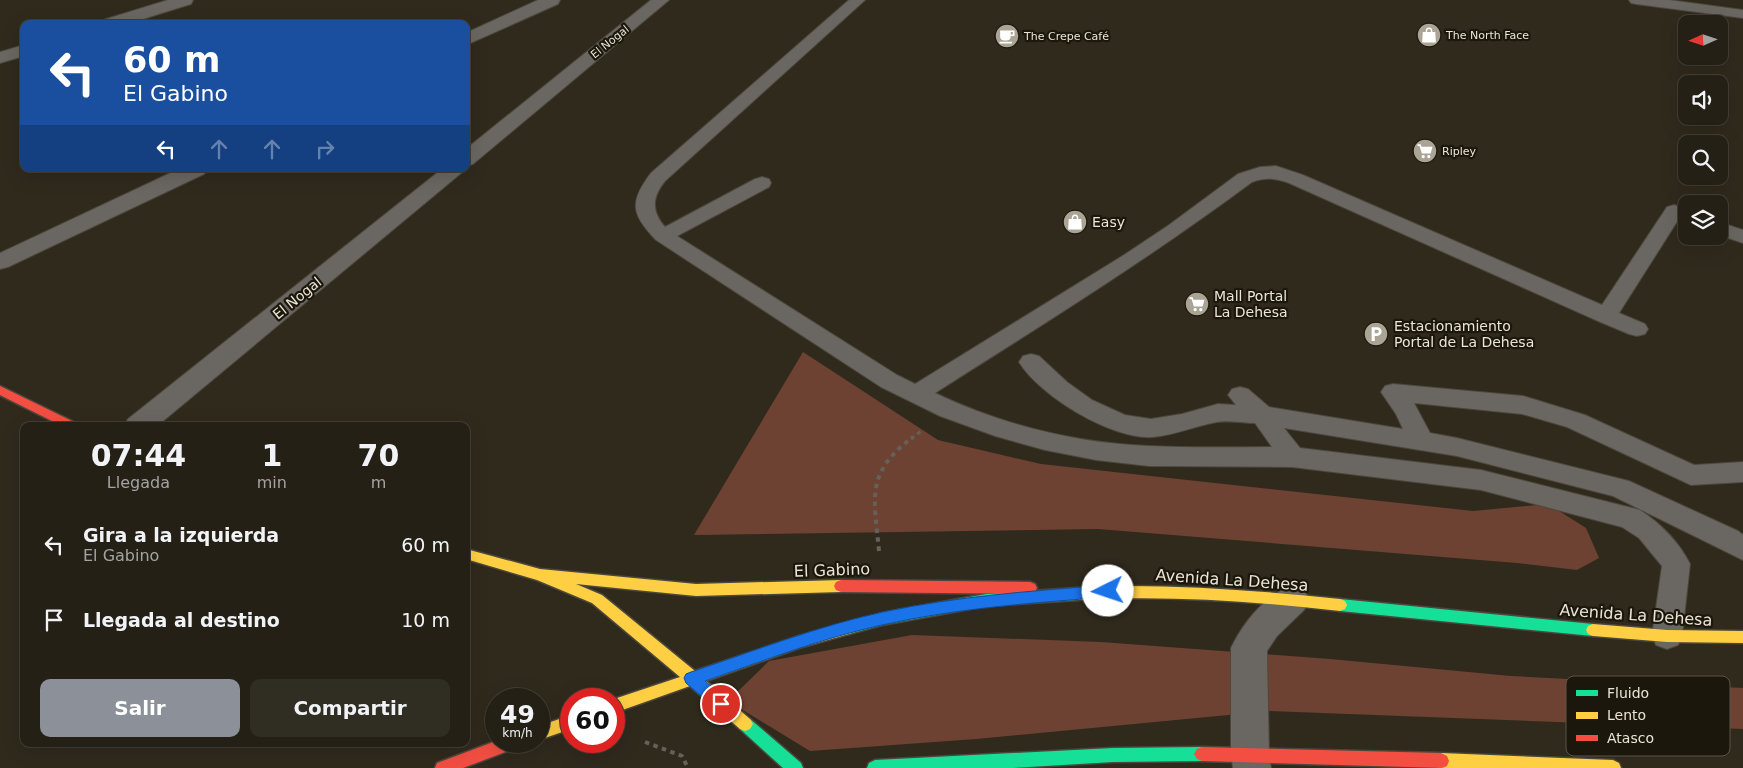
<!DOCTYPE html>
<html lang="es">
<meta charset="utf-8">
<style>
:root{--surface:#242016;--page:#302d23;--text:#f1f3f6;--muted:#a3a3a1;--line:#413e35;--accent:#8c9099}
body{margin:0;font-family:"DejaVu Sans",sans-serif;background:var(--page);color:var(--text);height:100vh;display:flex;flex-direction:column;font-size:19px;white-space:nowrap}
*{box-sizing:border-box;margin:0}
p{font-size:16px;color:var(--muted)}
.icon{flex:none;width:28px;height:28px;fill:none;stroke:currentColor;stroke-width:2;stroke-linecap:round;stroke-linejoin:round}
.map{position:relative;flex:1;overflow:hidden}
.drawer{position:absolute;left:20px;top:422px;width:450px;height:325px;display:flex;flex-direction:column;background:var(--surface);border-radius:10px;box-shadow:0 5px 20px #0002,0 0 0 1px var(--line)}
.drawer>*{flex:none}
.banner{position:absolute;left:20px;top:20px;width:450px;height:152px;border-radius:10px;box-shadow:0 5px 20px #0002,0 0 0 1px var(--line);background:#1a4fa0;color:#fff;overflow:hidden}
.needle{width:32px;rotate:267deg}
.fabs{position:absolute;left:1678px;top:15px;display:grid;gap:10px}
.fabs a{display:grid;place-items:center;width:50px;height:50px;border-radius:10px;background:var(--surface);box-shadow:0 5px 20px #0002,0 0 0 1px var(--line);font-size:25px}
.speed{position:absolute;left:485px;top:688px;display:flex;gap:10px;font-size:25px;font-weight:700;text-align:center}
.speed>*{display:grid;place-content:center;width:65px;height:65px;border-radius:50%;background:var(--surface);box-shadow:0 5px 20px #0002,0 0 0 1px var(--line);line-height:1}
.speed small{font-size:12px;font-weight:400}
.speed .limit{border:8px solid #d22;background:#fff;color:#111}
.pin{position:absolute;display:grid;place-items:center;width:42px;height:42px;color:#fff;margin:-21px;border:2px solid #fff;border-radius:50%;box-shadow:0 1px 5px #0007}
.me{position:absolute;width:55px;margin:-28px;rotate:266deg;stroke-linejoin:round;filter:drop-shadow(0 0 4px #0008)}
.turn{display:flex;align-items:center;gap:18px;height:105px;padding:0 20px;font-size:22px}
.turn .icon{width:65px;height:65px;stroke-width:2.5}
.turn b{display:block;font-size:35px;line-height:42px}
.lanes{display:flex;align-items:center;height:48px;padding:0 20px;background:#0003;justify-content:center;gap:25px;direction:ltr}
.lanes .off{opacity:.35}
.eta{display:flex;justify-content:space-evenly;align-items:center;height:85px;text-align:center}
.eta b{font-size:30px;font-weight:700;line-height:35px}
.cta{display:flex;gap:10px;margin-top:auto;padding:10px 20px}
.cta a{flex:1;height:58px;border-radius:10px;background:var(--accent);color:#fff;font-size:20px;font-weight:700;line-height:58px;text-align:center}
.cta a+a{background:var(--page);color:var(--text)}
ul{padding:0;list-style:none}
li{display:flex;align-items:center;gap:15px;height:75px;padding:0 20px}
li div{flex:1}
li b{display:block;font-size:19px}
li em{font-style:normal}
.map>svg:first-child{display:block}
</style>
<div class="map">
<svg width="1743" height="768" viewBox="0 0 1743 768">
<rect width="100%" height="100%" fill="#302a1d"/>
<!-- green -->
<g fill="#6e4232">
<polygon points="803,352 938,440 1041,464 1473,511 1548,504 1586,528 1599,558 1577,570 1517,563 1098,529 694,535"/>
<polygon points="912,635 1101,642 1330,659 1511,676 1743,688 1743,729 1270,711 976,739 810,751 728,701 769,661"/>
</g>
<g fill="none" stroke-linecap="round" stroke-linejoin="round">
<!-- lane casing -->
<g stroke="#4c473c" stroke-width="2">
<g id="lane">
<path d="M849 0H865L665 181C652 197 651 211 665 227L755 179 762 177 769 179 771 183 769 187 677 236 897 375 915 384 1124 255 1169 225 1238 174 1260 167 1276 166 1303 175 1602 305 1667 207 1674 205 1686 209V222L1678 220 1619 313 1645 324 1648 329 1645 334 1637 336 1629 334 1598 321 1289 183C1275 178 1266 177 1252 182 1150 258 1042 325 935 393 1002 425 1076 443 1149 446 1190 448 1231 447 1272 447L1255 423C1243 423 1228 420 1217 422 1195 426 1175 435 1153 437 1112 440 1040 396 1019 362L1023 356 1031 354 1039 356 1067 382 1092 400 1125 415 1151 419 1182 414 1218 404 1236 405 1228 395 1232 389 1240 387 1248 389 1269 407 1403 429 1396 414 1381 392 1385 386 1393 384 1523 396 1585 415 1694 465 1743 462V482L1691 485 1567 427 1522 414 1414 403 1430 433 1457 438 1629 481 1738 531 1743 535V560L1613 496 1457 456 1284 428 1300 448 1481 470 1640 510C1660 523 1679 542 1690 564L1682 636 1678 645 1667 649 1656 645 1652 636 1662 566 1639 538 1622 527 1481 490 1292 467 1149 466 1096 460 1045 450 995 436 940 416 881 387 656 240C631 214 629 202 651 173Z"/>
<polygon points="1629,0 1669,0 1743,10 1743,18 1636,4 1631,3"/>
<polygon points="1719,222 1743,230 1743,243 1719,235"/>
</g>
</g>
<!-- street casing -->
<g stroke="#4c473c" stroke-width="2">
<g id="street">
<polygon points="168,0 193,0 191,4 127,24 101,24 103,20"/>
<polygon points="538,0 560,0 558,4 466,45 466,33"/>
<polygon points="651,0 669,0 473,164 466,166 466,149"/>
<polygon points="24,45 24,56 0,63 0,52"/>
<polygon points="179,169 207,169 204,174 8,267 0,269 0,253"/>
<polygon points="442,169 466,169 157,426 124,426 128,419"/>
<path d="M1292 586 1304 590 1309 600 1304 610 1277 636 1267 651 1269 754 1271 768H1233L1231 754V648C1243 623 1265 595 1292 586Z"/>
</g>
</g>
<!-- fast casing -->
<g stroke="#4c473c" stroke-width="3">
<g id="fast">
<polygon points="1077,588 1082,590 1084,594 1082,598 1077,600 986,606 882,625 849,634 844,632 842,628 844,624 882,613 986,594"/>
<polygon points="1340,599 1593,624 1598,626 1600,630 1598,634 1593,636 1340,611 1335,609 1333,605 1335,601"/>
<polygon points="745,717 750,719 801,763 803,768 783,768 740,729 737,724 740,719"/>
<polygon points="1202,747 1207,749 1210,754 1207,759 1202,761 1113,762 1013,768 867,768 869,763 875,760 1113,748"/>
</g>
</g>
<!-- slow casing -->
<g stroke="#4c473c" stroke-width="3">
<g id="slow">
<polygon points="466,549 540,569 696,584 841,580 846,582 848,586 846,590 841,592 696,596 576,584 602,595 695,671 799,636 849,622 854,624 856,628 854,632 849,634 799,648 706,681 750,719 753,724 750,729 745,731 740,729 690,686 614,713 614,699 680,677 592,603 537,580 466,559"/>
<path d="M1110 586C1187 585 1263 591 1340 599L1345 601 1347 605 1345 609 1340 611C1252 601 1165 595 1077 600L1072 598 1070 594 1072 590 1077 588Z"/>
<polygon points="1593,624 1667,630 1743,631 1743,643 1667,642 1593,636 1588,634 1586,630 1588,626"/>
<polygon points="571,715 571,729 539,740 539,726"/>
<polygon points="1441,753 1613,760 1619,763 1621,768 1440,768 1435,766 1433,761 1435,756"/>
</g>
</g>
<!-- jam casing -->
<g stroke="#4c473c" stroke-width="3">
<g id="jam">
<polygon points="0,386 76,423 78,426 62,426 0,395"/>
<polygon points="841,580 1030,582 1035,584 1037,588 1035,592 1030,594 841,592 836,590 834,586 836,582"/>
<polygon points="496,741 524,741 521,746 463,768 435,768 437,763"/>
<polygon points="1202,747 1441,753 1447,756 1449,761 1447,766 1442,768 1202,761 1197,759 1194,754 1197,749"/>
</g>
</g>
<!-- path-far1 -->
<polyline stroke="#656159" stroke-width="3" stroke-dasharray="4 4" stroke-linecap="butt" points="911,439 921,431"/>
<!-- path -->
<g stroke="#656159" stroke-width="4" stroke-dasharray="4.5 4.5" stroke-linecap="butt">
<path d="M879 551C874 497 865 473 913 437"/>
<polyline points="645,742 682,756 688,768"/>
</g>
<!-- lane -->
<use href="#lane" fill="#6a6661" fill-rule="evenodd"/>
<!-- street -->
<use href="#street" fill="#6a6661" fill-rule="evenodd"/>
<!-- fast -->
<use href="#fast" fill="#16e098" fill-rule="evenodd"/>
<!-- slow -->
<use href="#slow" fill="#ffcf43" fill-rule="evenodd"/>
<!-- jam -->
<use href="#jam" fill="#f24e42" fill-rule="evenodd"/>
</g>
<!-- route -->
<path fill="#1a73e8" stroke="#114b97" d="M1108 585 1113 587 1115 591 1113 595 1108 597C1033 603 957 608 882 625 822 638 763 661 705 681L726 699 729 704 726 709 721 711 716 709 686 683 684 678 686 674 691 672C754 651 818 626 883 612 958 596 1033 591 1108 585Z"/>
<!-- icons -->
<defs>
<g id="shop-disc" transform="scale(1.25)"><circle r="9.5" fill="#aaa495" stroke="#1b170c"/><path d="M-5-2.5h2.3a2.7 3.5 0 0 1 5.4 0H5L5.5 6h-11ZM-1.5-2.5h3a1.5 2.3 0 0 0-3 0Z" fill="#fff"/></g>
<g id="cafe-disc" transform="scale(1.25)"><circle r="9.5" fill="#aaa495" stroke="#1b170c"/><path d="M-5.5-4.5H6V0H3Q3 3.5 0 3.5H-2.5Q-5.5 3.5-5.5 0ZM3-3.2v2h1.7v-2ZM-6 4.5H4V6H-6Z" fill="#fff"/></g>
<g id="supermarket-disc" transform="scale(1.25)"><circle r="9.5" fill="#aaa495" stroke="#1b170c"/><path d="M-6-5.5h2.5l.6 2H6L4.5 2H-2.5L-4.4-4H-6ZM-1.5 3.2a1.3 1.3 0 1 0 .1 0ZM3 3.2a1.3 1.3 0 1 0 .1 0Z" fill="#fff"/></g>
<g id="parking-disc" transform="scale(1.25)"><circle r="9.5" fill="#aaa495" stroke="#1b170c"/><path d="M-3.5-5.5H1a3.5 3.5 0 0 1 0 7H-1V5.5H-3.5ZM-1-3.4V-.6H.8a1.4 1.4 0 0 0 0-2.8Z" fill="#fff"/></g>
</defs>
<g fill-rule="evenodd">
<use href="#shop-disc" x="1429" y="35"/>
<use href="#cafe-disc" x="1007" y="36"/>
<use href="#supermarket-disc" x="1425" y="151"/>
<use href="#shop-disc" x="1075" y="222"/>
<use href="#supermarket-disc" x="1197" y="304"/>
<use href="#parking-disc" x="1376" y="334"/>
</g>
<g text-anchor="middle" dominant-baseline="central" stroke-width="4.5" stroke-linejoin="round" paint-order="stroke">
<!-- far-poi labels -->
<g font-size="11" fill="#ebe5d6" stroke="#1b170c" text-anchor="start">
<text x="1446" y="35">The North Face</text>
<text x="1024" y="36">The Crepe Café</text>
<text x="1442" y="151">Ripley</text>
</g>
<!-- far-street labels -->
<g font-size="11" fill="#ebe5d6" stroke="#1b170c">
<text transform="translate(610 42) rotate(-39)">El Nogal</text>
</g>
<!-- poi labels -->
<g font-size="14" fill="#ebe5d6" stroke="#1b170c" text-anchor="start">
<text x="1092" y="222">Easy</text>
<text x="1214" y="296">Mall Portal<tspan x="1214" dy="16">La Dehesa</tspan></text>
<text x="1394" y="326">Estacionamiento<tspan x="1394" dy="16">Portal de La Dehesa</tspan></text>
</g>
<!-- street labels -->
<g font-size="14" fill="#ebe5d6" stroke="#1b170c">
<text transform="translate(297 298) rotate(-39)">El Nogal</text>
</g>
<!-- near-street labels -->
<g font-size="16" fill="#ebe5d6" stroke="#1b170c">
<text transform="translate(832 570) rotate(-2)">El Gabino</text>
<text transform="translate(1232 580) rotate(4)">Avenida La Dehesa</text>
<text transform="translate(1636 615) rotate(4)">Avenida La Dehesa</text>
</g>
</g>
<!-- legend -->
<rect x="1566" y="676" width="164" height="80" rx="8" fill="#1b170c" stroke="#595549" stroke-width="1"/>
<rect x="1576" y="690" width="22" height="6" fill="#16e098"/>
<rect x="1576" y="712" width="22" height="7" fill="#ffcf43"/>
<rect x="1576" y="735" width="22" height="6" fill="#f24e42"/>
<g font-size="14" fill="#ebe5d6">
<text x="1607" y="698">Fluido</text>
<text x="1607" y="720">Lento</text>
<text x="1607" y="743">Atasco</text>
</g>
</svg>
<div class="fabs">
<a><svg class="needle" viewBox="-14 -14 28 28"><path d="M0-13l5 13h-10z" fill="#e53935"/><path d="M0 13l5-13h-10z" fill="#a3a3a1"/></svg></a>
<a><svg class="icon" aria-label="sound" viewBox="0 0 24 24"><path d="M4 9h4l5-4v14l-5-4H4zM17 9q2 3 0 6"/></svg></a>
<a><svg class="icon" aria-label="search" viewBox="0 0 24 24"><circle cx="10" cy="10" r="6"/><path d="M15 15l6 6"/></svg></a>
<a><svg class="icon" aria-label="layers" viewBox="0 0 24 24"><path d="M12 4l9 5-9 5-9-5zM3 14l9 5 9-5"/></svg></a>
</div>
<div class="speed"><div>49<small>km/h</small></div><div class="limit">60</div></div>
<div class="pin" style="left:721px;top:704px;background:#d93025"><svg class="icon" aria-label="arrive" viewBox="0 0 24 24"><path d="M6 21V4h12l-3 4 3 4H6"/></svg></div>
<svg class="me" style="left:1108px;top:591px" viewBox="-20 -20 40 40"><circle r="19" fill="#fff"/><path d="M0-13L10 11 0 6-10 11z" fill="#1a73e8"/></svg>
<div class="banner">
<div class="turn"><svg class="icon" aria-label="left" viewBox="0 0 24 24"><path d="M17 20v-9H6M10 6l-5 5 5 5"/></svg><div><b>60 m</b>El Gabino</div></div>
<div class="lanes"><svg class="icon" aria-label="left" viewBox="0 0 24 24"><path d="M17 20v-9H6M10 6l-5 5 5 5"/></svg><svg class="icon off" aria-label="ahead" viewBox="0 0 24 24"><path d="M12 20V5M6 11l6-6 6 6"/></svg><svg class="icon off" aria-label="ahead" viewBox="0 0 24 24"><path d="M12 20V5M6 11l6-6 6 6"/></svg><svg class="icon off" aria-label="right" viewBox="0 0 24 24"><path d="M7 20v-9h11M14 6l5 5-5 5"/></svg></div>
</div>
<section class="drawer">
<div class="eta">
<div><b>07:44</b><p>Llegada</p></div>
<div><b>1</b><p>min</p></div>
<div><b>70</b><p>m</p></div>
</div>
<ul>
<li><svg class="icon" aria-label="left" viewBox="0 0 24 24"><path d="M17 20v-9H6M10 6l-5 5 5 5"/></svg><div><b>Gira a la izquierda</b><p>El Gabino</p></div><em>60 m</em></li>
<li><svg class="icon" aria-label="arrive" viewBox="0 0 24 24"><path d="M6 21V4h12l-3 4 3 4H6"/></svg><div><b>Llegada al destino</b></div><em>10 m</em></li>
</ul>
<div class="cta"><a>Salir</a><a>Compartir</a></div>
</section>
</div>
